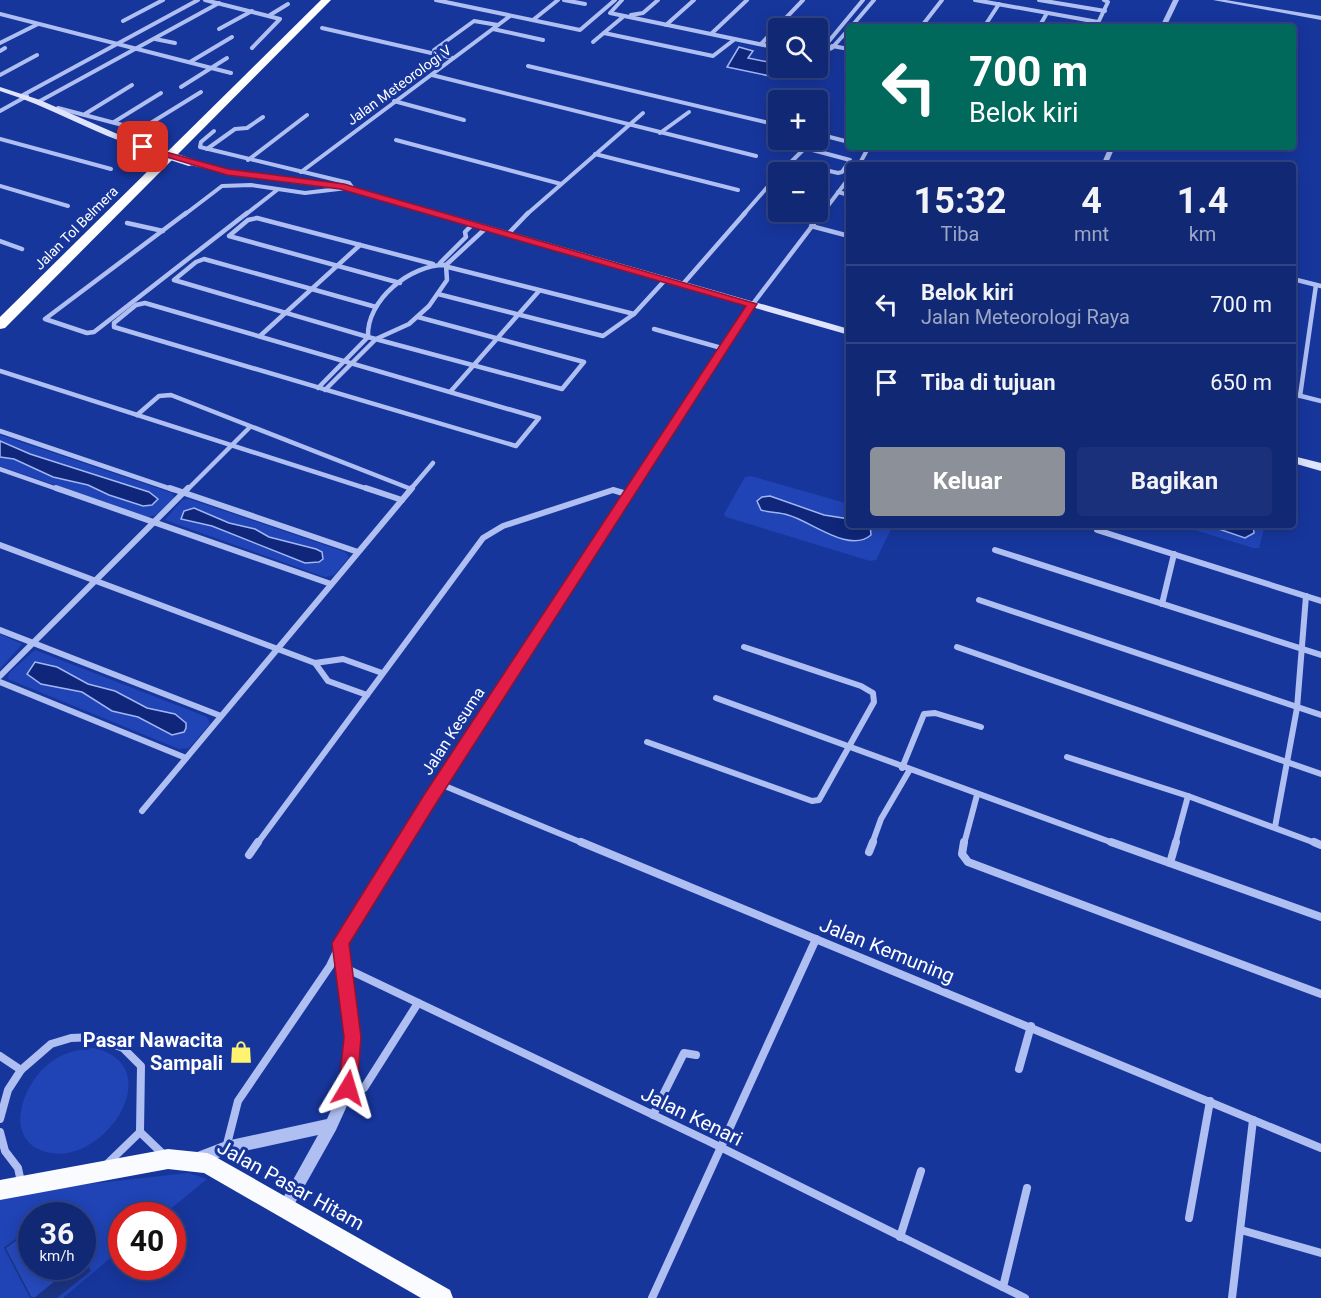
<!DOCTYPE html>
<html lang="id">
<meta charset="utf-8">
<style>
:root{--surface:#112875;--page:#1a307a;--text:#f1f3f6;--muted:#9ca6c5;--line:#304487;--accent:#8c9099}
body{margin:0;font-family:Roboto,sans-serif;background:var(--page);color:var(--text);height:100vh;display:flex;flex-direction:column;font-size:22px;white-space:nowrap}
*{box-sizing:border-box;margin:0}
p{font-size:20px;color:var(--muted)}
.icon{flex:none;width:33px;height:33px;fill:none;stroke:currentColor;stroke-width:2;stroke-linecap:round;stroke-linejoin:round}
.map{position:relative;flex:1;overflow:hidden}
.side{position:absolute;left:846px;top:162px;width:450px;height:366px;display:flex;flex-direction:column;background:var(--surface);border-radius:6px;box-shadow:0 3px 15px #0003,0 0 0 2px var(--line)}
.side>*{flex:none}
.top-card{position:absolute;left:846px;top:24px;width:450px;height:126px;border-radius:6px;box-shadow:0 3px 15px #0003,0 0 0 2px var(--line);background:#00695c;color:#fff;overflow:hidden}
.controls{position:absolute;left:768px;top:18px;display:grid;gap:12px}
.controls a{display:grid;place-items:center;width:60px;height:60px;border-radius:6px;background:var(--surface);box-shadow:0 3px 15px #0003,0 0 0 2px var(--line);font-size:30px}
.speed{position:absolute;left:18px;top:1202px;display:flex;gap:12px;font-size:30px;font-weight:700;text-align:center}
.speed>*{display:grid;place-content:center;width:78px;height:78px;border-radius:50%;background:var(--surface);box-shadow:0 3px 15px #0003,0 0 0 2px var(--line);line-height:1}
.speed small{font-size:15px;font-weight:400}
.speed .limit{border:9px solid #d22;background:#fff;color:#111}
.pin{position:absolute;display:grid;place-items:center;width:51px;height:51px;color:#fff;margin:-26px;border-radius:12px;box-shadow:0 3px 9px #0006}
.me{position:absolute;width:66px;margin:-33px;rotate:7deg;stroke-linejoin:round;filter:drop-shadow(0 0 4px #0008)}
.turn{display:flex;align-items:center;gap:21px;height:126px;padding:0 24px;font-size:27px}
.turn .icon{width:78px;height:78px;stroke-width:2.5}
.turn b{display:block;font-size:42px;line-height:51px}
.eta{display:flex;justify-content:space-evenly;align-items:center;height:102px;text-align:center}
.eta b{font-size:36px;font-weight:700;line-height:42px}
.cta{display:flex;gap:12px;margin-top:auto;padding:12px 24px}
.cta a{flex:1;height:69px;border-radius:6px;background:var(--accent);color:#fff;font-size:24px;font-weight:700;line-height:69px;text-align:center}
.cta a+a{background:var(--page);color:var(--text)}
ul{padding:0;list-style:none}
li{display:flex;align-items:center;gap:18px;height:78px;padding:0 24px;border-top:2px solid var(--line)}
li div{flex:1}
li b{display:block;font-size:22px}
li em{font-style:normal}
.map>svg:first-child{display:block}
</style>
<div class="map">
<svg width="1321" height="1298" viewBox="0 0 1321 1298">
<rect width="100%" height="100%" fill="#17369c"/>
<!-- green -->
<g fill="#2044b6" fill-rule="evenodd">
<polygon points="0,435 172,493 174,498 156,515 147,517 0,466"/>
<polygon points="751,476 849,504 849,525 893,525 876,560 870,561 726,517 724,514 745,477"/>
<polygon points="189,499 345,552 349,557 334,575 325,577 165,520 182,500"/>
<polygon points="1179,525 1265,525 1259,548 1253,548"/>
<polygon points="0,634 22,644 0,669"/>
<polygon points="35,650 207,717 210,724 189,748 179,749 8,679 9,673"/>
<path d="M95 1048C172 1068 100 1172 43 1151 4 1137 23 1087 45 1067 59 1054 76 1049 95 1048Z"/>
<path d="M188 1173 207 1179 163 1215H122L121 1249 63 1298H0V1200L53 1188ZM32 1215H82V1266H32Z"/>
</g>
<!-- water -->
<g fill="#0f267a" stroke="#a1b7f4" stroke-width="1.5">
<polygon points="739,47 753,51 748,58 778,64 778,68 794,68 784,79 727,67"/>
<polygon points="0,441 30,454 149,492 158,499 152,505 143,506 109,495 88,485 53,477 14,459 0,457"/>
<path d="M770 496 824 515 849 519V525H870L871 535C849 554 811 521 788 515 779 512 770 513 761 510L757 501 762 497Z"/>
<polygon points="194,508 229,523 255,529 269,537 316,549 322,552 323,559 319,562 305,563 212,526 181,519 184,511"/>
<polygon points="1207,525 1253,525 1254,533 1245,538"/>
<polygon points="35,662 57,667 88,684 115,691 147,708 175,714 186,723 186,728 184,732 172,735 138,717 112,711 82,692 41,684 27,674"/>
</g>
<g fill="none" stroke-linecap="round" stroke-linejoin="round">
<!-- minor-far3 -->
<g stroke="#afbff2" stroke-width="4">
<polyline points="205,0 280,19 252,48"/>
<polyline points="436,0 580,30 615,0"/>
<polyline points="564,0 585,4"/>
<polyline points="622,0 610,13 778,48"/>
<polyline points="975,0 1098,22"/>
<polyline points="1039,0 1105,11"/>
<polyline points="0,14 231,73"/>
<polyline points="270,15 288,4"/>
<polyline points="631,15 643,13 658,0"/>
<polyline points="533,20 558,0"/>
<polyline points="123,21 163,0"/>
<polyline points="666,25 694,0"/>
<polyline points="851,27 874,0"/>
<polyline points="921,27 942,0"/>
<polyline points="984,27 999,4"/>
<polyline points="1039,27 1047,13"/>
<polyline points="1096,27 1108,2 1104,0"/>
<polyline points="322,28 453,58"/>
<polyline points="219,29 252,11"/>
<polyline points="493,29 543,40"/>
<polyline points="604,33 713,56 735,39"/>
<polyline points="711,34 747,0"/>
<polyline points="155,39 175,43"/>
<polyline points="593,42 624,16"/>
<polyline points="0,43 38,24"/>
<polyline points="761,44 803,0"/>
<polyline points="832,46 849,49"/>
<polyline points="434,50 474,21 498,25"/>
<polyline points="0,51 5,48"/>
<polyline points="825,51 832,48 849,29"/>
<polyline points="818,55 823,54 824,47 863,0"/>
<polyline points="190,62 232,37"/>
<polyline points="528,66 778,125"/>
<polyline points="0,75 37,55"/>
<polyline points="432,75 756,156"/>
<polyline points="181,87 227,58"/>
<polyline points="23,95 198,0"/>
<polyline points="40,101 219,3"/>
<polyline points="394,101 464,120"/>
<polyline points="58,108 149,132"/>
<polyline points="0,111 27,96"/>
<polyline points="85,114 132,85"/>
<polyline points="114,122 161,93"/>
<polyline points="141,129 201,92"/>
<polyline points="214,131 201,142 200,147 349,183 354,190"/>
<polyline points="660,133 689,112"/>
<polyline points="818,134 849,142"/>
<polyline points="0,139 111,169"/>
<polyline points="396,140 561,184"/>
<polyline points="207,149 235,129 247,128 263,117"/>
<polyline points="595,154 738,190"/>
<polyline points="248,160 307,115"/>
<polyline points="862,162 876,165"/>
<polyline points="859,165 867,150 865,147"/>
<polyline points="301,172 510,16"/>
<polyline points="781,172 805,148 850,160 842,172 838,173 791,162"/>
<polyline points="0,186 68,206"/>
<polyline points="838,192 849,195"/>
<polyline points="184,215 222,186 251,185 305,193 347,188"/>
<polyline points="245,215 277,190"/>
<polyline points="526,215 643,113"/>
<polyline points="743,215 778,175"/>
<polyline points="821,215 849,178"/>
</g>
<!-- minor-far2 -->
<g stroke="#afbff2" stroke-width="4.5">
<polyline points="186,213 45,319 87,333 94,332 247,213"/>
<polyline points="127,223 163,231"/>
<polyline points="811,226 849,236"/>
<polyline points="508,234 528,213"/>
<polyline points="0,241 22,249"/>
<polyline points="440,263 466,237 465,232 473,224"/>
<polyline points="446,265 486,228"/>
<polyline points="448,267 634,314"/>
<polyline points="1293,279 1321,286"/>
<polyline points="400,283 229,236 248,220 257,218 433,264"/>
<polyline points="683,284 745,213"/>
<polyline points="438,294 603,336 634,314 666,279"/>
<polygon points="145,303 539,418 516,446 114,327 114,323 136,305"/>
<polyline points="752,305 822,213"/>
<polyline points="376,307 204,259 196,262 174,280 368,337 562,389 584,362 418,317"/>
<polyline points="654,329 725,349"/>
<polyline points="260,336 360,245"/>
<polyline points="0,371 371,490"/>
<polyline points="318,388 368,337"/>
<path d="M325 390 376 339 409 324 429 306 447 280 446 265C411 264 366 300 368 337"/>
<polyline points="451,391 539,291"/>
<polyline points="1293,394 1321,401"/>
<polyline points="1300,396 1316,285"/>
<polyline points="137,415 159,396 171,395 411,489"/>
<polyline points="0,431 174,490"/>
<polyline points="0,469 60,490"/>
<polyline points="187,490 250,427"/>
<polyline points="410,490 433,463"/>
</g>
<!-- minor-far1 -->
<g stroke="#afbff2" stroke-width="6">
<polyline points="56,488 331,584"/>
<polyline points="170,488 358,552"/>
<polyline points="366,488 402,500"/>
<polyline points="1097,530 1321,601"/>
<polyline points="0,545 315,663 343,659 382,673"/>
<polyline points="995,550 1321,655"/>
<polyline points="979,600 1321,715"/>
<polyline points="1162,604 1174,554"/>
<polyline points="0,630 221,716"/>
<polyline points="957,647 1321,774"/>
<polyline points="315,663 328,681 367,695"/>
<polyline points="0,676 188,488"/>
<polyline points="0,682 186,758"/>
<polyline points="716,698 1116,844"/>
<polyline points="647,742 812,801 819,800 874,702 873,693 861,686 744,647"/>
<polyline points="1067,757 1188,796"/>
<polyline points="902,768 924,714 935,713 981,727"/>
<polyline points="440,784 585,844"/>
<polyline points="142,811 412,488"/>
<polyline points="1275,827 1297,708 1306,596"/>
<polyline points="257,844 483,538 503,526 613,490 630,495"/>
<polyline points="872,844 881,819 909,771"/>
<polyline points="964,844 977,795"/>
<polyline points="1175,844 1188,796 1318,844"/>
</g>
<!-- minor -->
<g stroke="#afbff2" stroke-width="8">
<polyline points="581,842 1321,1148"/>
<polyline points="964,842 962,854 968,862 1321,994"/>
<polyline points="1111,842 1321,917"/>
<polyline points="1314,842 1321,845"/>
<polyline points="869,852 873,842"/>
<polyline points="249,855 258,842"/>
<polyline points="1170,863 1176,842"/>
<polyline points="343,967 708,1141 1025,1298"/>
<polyline points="0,1056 21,1070 8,1090 0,1119"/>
<polyline points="1019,1069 1031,1026"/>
<polyline points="21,1070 51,1044 71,1038 95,1037 123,1048 141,1066 140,1132 165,1156"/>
<polyline points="346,1097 364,1088 418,1003"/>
<polyline points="653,1115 684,1053 696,1055"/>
<polyline points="0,1132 5,1151 18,1168 21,1182"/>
<polyline points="226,1148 238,1101 330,966 338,949"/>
<polyline points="106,1165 140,1132"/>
<polyline points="1189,1218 1210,1101"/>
<polyline points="1241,1230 1321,1253"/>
<polyline points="900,1237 921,1171"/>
<polyline points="1003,1287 1027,1188"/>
<polyline points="652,1298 816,939"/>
<polyline points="1232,1298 1253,1120"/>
</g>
<!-- tertiary -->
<g fill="#afbff2" fill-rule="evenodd">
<polygon points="1173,0 1179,0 1166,27 1160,27"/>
<polygon points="1213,0 1226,0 1321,16 1321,20"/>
<polygon points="1109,147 1115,147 1107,165 1101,165"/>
<polygon points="749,303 752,303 756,305 444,787 346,944 359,1037 355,1088 336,1130 290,1212 285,1214 280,1212 278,1207 318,1135 226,1155 197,1166 192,1164 190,1159 192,1154 226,1141 327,1119 341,1087 345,1037 334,943 336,939 436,781"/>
</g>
<!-- secondary -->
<g fill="#dee4fc" fill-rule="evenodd">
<path d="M0 87 40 100 147 147 143 149C94 134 49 106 0 91Z"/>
<polygon points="186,160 236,172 350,186 849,329 849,335 346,190 236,176 186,164"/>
<polygon points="1293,456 1321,463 1321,471 1293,463"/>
</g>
<!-- primary -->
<polygon fill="#fafbff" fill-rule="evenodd" points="168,1149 207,1153 214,1156 450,1290 453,1298 421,1298 204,1173 168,1169 0,1200 0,1180"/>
<!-- motorway -->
<polygon fill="#fff" fill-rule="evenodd" points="321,0 331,0 5,328 0,329 0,317"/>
<!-- secondary-bridge -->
<polyline stroke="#dee4fc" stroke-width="8" points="143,147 189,162"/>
</g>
<!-- shaded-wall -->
<polygon fill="#1b3383" points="82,1256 91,1271 57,1298 35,1298 75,1266 82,1266"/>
<!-- building -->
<polygon fill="#2649bb" stroke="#1b3383" stroke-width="1.5" points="32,1228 32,1266 75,1266 35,1298 31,1298 5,1248"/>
<!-- route -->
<polygon fill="#e11d48" stroke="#92132f" stroke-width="1.5" points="140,145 228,169 344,184 757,304 435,805 349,944 361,1037 357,1088 354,1094 348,1097 342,1094 339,1088 344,1037 332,943 335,938 424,795 746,306 340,189 227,175 140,149"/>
<!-- icons -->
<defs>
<g id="shop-bare" transform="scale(1.8)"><path d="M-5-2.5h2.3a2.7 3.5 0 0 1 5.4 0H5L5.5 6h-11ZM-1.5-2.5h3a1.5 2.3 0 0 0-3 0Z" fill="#fff470" stroke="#17369c" stroke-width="2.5" paint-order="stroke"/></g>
</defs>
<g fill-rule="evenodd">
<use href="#shop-bare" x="241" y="1052"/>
</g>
<g text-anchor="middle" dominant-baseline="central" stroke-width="6" stroke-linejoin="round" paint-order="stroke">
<!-- far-street labels -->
<g font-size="14" fill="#fff" stroke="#17369c">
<text transform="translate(399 85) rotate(-36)">Jalan Meteorologi V</text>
<text transform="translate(76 228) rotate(-45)">Jalan Tol Belmera</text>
</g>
<!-- street labels -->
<g font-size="16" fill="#fff" stroke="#17369c">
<text transform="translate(453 731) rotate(-57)">Jalan Kesuma</text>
</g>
<!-- near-street labels -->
<g font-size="20" fill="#fff" stroke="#17369c">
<text transform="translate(887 950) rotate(22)">Jalan Kemuning</text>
<text transform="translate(692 1116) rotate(26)">Jalan Kenari</text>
<text transform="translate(291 1185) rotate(29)">Jalan Pasar Hitam</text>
</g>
<!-- near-poi labels -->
<g font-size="20" font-weight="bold" fill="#fff" stroke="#17369c" text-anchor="end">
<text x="223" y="1040">Pasar Nawacita<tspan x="223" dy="23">Sampali</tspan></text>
</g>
</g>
</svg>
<div class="controls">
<a><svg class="icon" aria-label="search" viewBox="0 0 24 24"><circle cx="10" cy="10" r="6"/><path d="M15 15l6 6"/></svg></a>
<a>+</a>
<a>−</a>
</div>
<div class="speed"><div>36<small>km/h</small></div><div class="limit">40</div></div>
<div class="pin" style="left:143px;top:147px;background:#d93025"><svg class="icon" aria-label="arrive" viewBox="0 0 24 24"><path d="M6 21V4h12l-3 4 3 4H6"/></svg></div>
<svg class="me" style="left:348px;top:1088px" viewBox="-20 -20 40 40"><path d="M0-17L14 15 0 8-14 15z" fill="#e11d48" stroke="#fff" stroke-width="4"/></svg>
<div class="top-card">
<div class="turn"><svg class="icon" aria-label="left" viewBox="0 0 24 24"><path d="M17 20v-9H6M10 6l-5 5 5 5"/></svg><div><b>700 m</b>Belok kiri</div></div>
</div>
<section class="side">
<div class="eta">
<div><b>15:32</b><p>Tiba</p></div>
<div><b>4</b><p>mnt</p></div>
<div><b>1.4</b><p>km</p></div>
</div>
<ul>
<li><svg class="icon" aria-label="left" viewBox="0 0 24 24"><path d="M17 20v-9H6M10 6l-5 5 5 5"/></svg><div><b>Belok kiri</b><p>Jalan Meteorologi Raya</p></div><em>700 m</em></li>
<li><svg class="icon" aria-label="arrive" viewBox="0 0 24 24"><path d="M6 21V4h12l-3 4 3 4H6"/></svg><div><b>Tiba di tujuan</b></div><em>650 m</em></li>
</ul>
<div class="cta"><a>Keluar</a><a>Bagikan</a></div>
</section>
</div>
